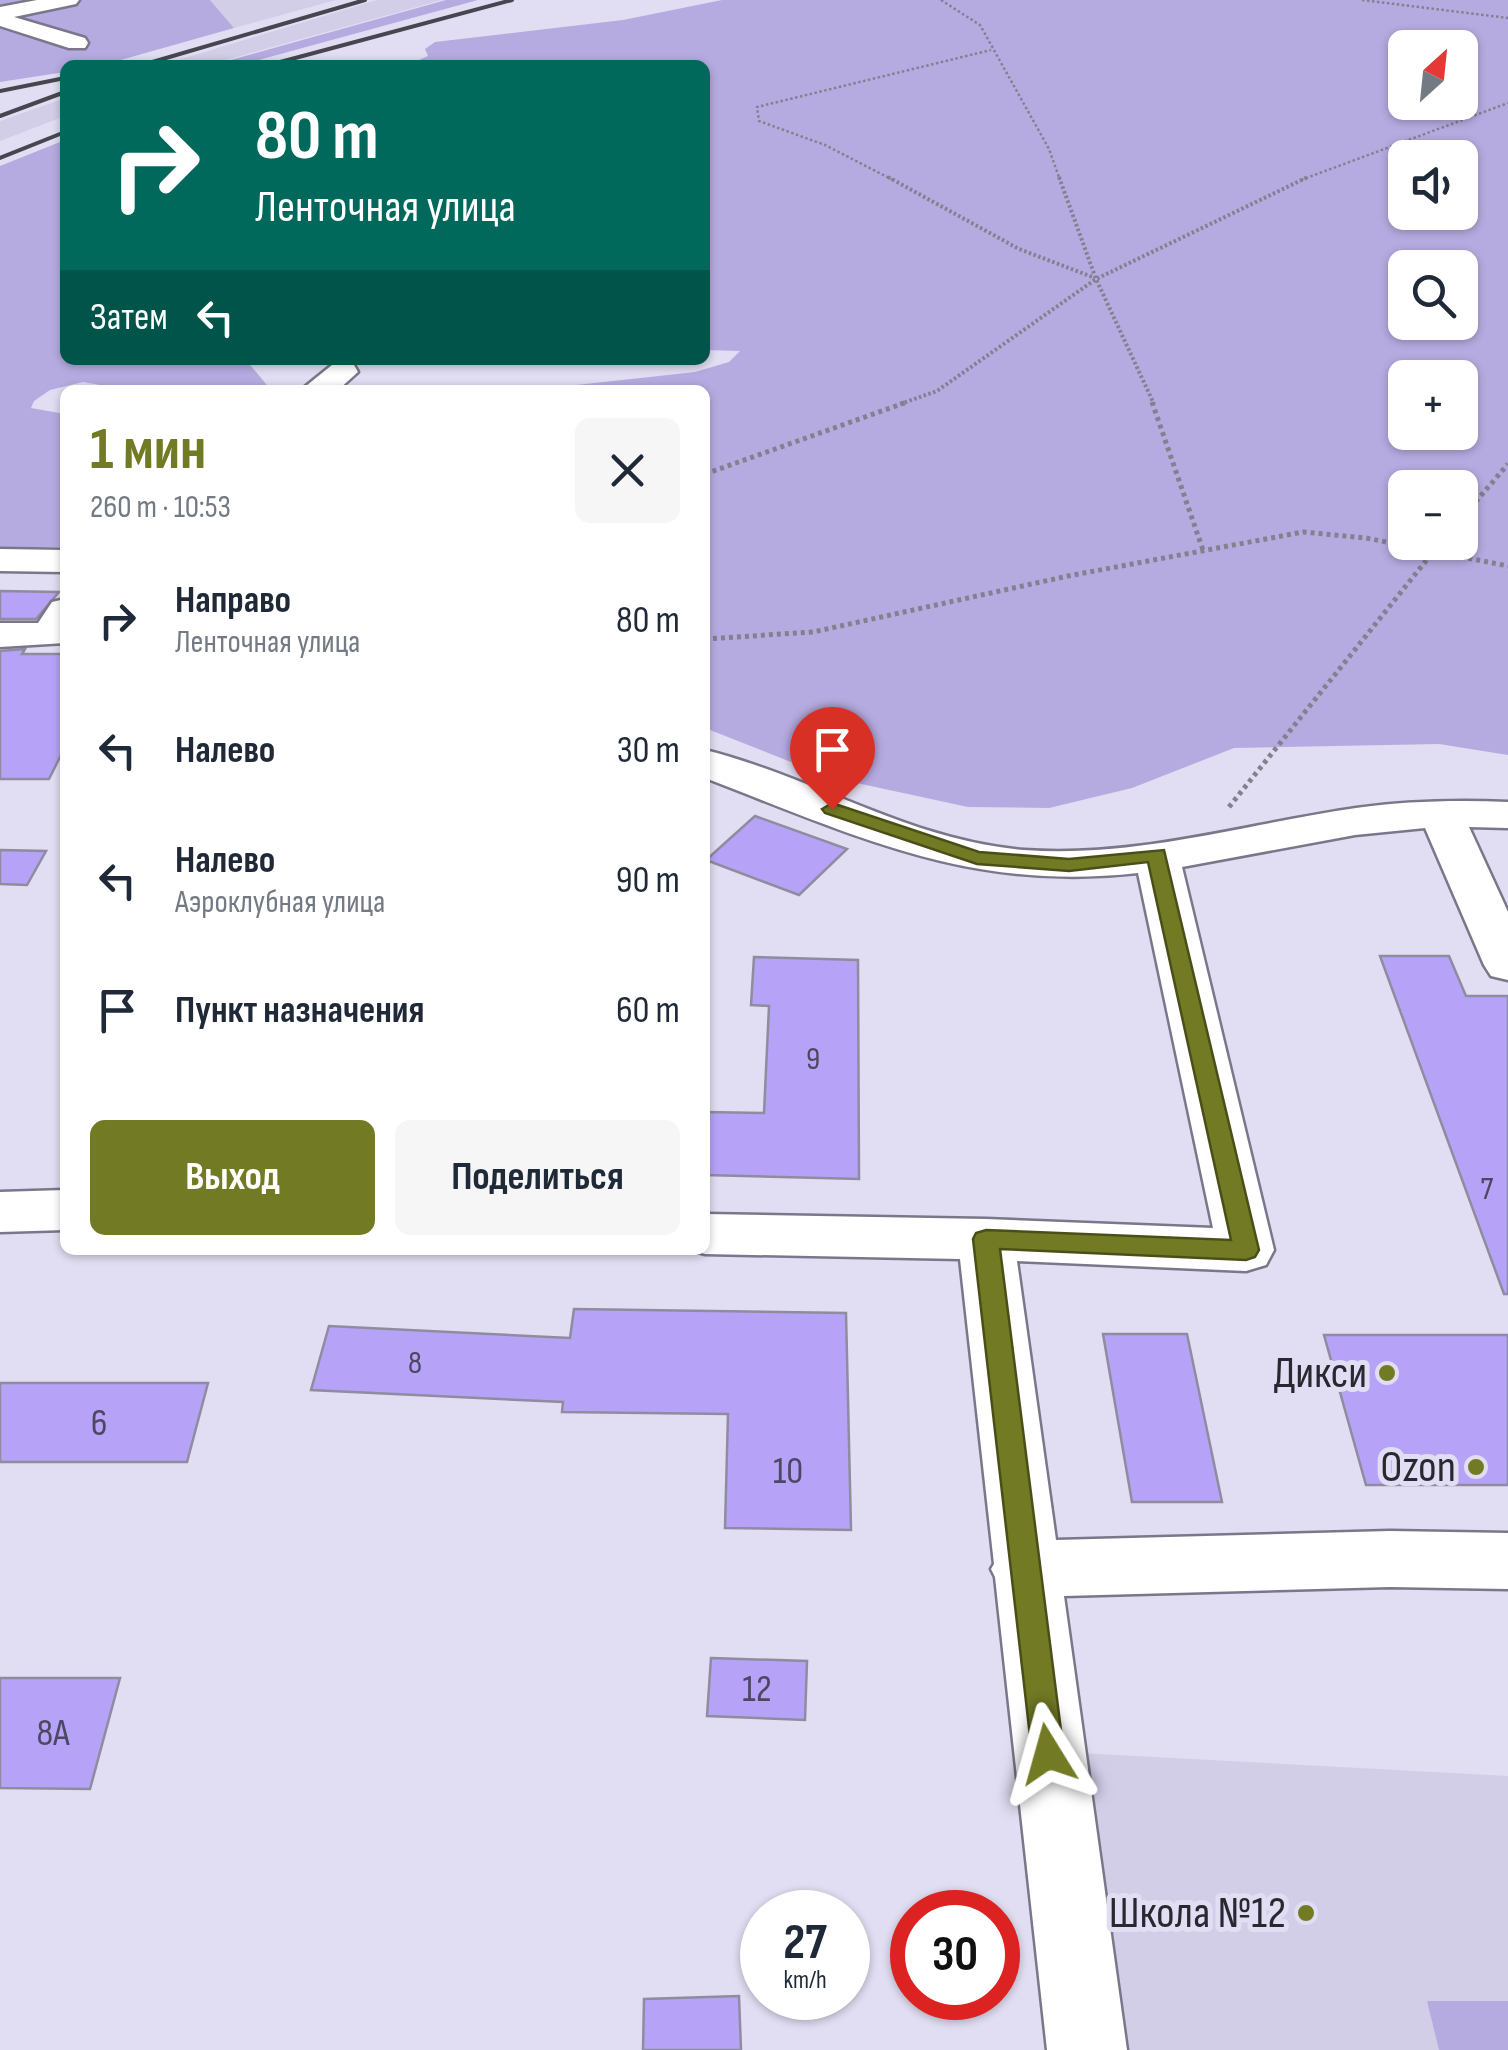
<!DOCTYPE html>
<html lang="ru">
<meta charset="utf-8">
<style>
:root{--surface:#fff;--page:#f6f6f7;--text:#1f2937;--muted:#747a83;--accent:#737a24}
body{margin:0;font-family:"Sofia Sans Condensed",sans-serif;background:var(--page);color:var(--text);height:100vh;display:flex;flex-direction:column;font-size:38px;white-space:nowrap}
*{box-sizing:border-box;margin:0}
p{font-size:32px;color:var(--muted)}
.icon{flex:none;width:55px;height:55px;fill:none;stroke:currentColor;stroke-width:2;stroke-linecap:round;stroke-linejoin:round}
.map{position:relative;flex:1;overflow:hidden}
.sheet{position:absolute;left:60px;top:385px;width:650px;height:870px;display:flex;flex-direction:column;background:var(--surface);border-radius:15px;box-shadow:0 2px 8px #0004}
.sheet>*{flex:none}
.top-card{position:absolute;left:60px;top:60px;width:650px;height:305px;border-radius:15px;box-shadow:0 2px 8px #0004;background:#00695c;color:#fff;overflow:hidden}
.needle{width:65px;rotate:27deg}
.tools{position:absolute;left:1388px;top:30px;display:grid;gap:20px}
.tools a{display:grid;place-items:center;width:90px;height:90px;border-radius:15px;background:var(--surface);box-shadow:0 2px 8px #0004;font-size:50px}
.speed{position:absolute;left:740px;top:1890px;display:flex;gap:20px;font-size:50px;font-weight:700;text-align:center}
.speed>*{display:grid;place-content:center;width:130px;height:130px;border-radius:50%;background:var(--surface);box-shadow:0 2px 8px #0004;line-height:1}
.speed small{font-size:25px;font-weight:400}
.speed .limit{border:15px solid #d22;background:#fff;color:#111}
.pin{position:absolute;display:grid;place-items:center;width:85px;height:85px;color:#fff;margin:-102px -42px;border-radius:50% 50% 50% 0;rotate:-45deg;box-shadow:0 0 10px #0007}
.pin .icon{rotate:45deg}
.me{position:absolute;width:110px;margin:-55px;rotate:352deg;stroke-linejoin:round;filter:drop-shadow(0 0 8px #0008)}
.turn{display:flex;align-items:center;gap:35px;height:210px;padding:0 30px;font-size:45px}
.turn .icon{width:130px;height:130px;stroke-width:2.5}
.turn b{display:block;font-size:70px;line-height:85px}
.then{display:flex;align-items:center;height:95px;padding:0 30px;background:#0003;gap:20px;font-size:38px}
.round{display:grid;place-items:center;flex:none;width:105px;height:105px;border-radius:15px;background:var(--page)}
.headline{display:flex;align-items:center;justify-content:space-between;height:170px;padding:0 30px}
h1{font-size:60px;font-weight:700;line-height:75px;color:var(--accent)}
.cta{display:flex;gap:20px;margin-top:auto;padding:20px 30px}
.cta a{flex:1;height:115px;border-radius:15px;background:var(--accent);color:#fff;font-size:40px;font-weight:700;line-height:115px;text-align:center}
.cta a+a{background:var(--page);color:var(--text)}
ul{padding:0;list-style:none}
li{display:flex;align-items:center;gap:30px;height:130px;padding:0 30px}
li div{flex:1}
li b{display:block;font-size:38px}
li em{font-style:normal}
.map>svg:first-child{display:block}
</style>
<div class="map">
<svg width="1508" height="2050" viewBox="0 0 1508 2050">
<rect width="100%" height="100%" fill="#e1ddf2"/>
<!-- built -->
<g fill="#d3cee8">
<polygon points="210,0 336,0 234,28"/>
<polygon points="377,0 442,0 207,65 161,65"/>
<polygon points="65,98 65,116 0,141 0,121"/>
<polygon points="1079,1753 1508,1776 1508,2050 1125,2050"/>
</g>
<!-- green -->
<g fill="#b6abe0" fill-rule="evenodd">
<polygon points="0,0 210,0 234,28 103,65 65,65 65,72 0,82"/>
<polygon points="446,0 478,0 240,65 213,65"/>
<path d="M722 0H1508V755L1439 744 1234 748 1132 788 1049 808 968 807 829 777 705 728V390H531L695 372 729 362 740 351 705 350V65H408L428 56 425 49 435 42 623 20ZM1405 48H1460V102H1405ZM1405 158H1460V212H1405ZM1405 268H1460V322H1405ZM1405 378H1460V432H1405ZM1405 488H1460V542H1405Z"/>
<polygon points="65,140 65,360 246,360 271,390 129,390 83,382 50,390 34,401 31,408 65,414 65,547 0,548 0,166"/>
<polygon points="1427,2001 1508,2001 1508,2050 1439,2050"/>
</g>
<!-- building -->
<g fill="#b6a3f7" stroke="#8f8c9f" stroke-width="2.5">
<polygon points="0,591 59,592 36,619 0,619"/>
<polygon points="25,649 22,654 65,654 65,747 49,779 0,779 0,651"/>
<polygon points="755,816 847,849 799,895 706,860"/>
<polygon points="0,850 46,851 27,885 0,884"/>
<polygon points="1380,956 1449,956 1466,996 1508,996 1508,1294 1504,1294"/>
<polygon points="754,957 858,960 859,1179 705,1175 705,1112 764,1113 769,1006 751,1005"/>
<polygon points="574,1309 846,1313 851,1530 725,1528 728,1414 562,1412 563,1402 311,1390 329,1326 570,1338"/>
<polygon points="1103,1334 1187,1334 1222,1502 1132,1502"/>
<polygon points="1324,1335 1508,1335 1508,1485 1366,1485"/>
<polygon points="0,1383 208,1383 187,1462 0,1462"/>
<polygon points="711,1658 807,1661 805,1720 707,1716"/>
<polygon points="0,1678 120,1678 90,1789 0,1788"/>
<polygon points="739,1996 741,2050 643,2050 644,1999"/>
</g>
<g fill="none" stroke-linecap="round" stroke-linejoin="round">
<!-- minor casing -->
<g stroke="#7b778a" stroke-width="5">
<g id="minor">
<polygon points="37,0 79,0 76,4 14,17 85,38 88,43 85,48 69,48 0,26 0,7"/>
<polygon points="343,363 354,365 358,372 338,390 301,390 332,365"/>
<polygon points="0,549 65,550 65,572 0,571"/>
<polygon points="65,599 65,643 0,647 0,623 38,623 52,602"/>
<path d="M705 750C814 777 910 841 1024 850 1137 858 1245 824 1356 808 1406 801 1457 800 1508 802V828L1469 827 1508 912V980L1491 976 1484 965 1425 828 1355 835 1182 867 1274 1250 1266 1265 1246 1271 1017 1261 1056 1540 1390 1531 1508 1533V1589L1390 1587 1064 1596 1127 2050H1047L995 1577 991 1569 994 1564 960 1259 705 1254 691 1250H705V1214L986 1219 1213 1228 1138 873C970 892 857 836 705 778Z"/>
<polygon points="65,1190 65,1230 0,1232 0,1192"/>
</g>
</g>
<!-- path-far2 -->
<g stroke="#83818f" stroke-width="2.5" stroke-dasharray="2.5 2.5" stroke-linecap="butt">
<polyline points="941,0 980,25 1049,149 1060,180"/>
<polyline points="1362,0 1508,18"/>
<polyline points="893,180 825,145 759,121 757,107 991,50"/>
<polyline points="1301,180 1508,103"/>
</g>
<!-- path-far1 -->
<g stroke="#83818f" stroke-width="4" stroke-dasharray="2.5 2.5" stroke-linecap="butt">
<polyline points="888,177 1019,249 1095,278"/>
<polyline points="1059,177 1096,279 1154,404"/>
<polyline points="900,404 937,391 1096,279 1308,177"/>
</g>
<!-- path -->
<g stroke="#83818f" stroke-width="5" stroke-dasharray="4 4" stroke-linecap="butt">
<polyline points="1152,402 1204,553"/>
<polyline points="705,474 907,402"/>
<polyline points="1460,520 1508,464"/>
<polyline points="705,639 813,632 1068,576 1303,532 1366,538 1508,566"/>
<polyline points="1229,807 1441,542"/>
</g>
<!-- minor -->
<use href="#minor" fill="#fff" fill-rule="evenodd"/>
<!-- rail -->
<g stroke="#474650" stroke-width="4">
<polyline points="142,65 365,0"/>
<polyline points="269,65 512,0"/>
<polyline points="0,91 65,78"/>
<polyline points="0,116 65,92"/>
<polyline points="0,158 65,132"/>
</g>
</g>
<!-- route -->
<polygon fill="#737a24" stroke="#4b4f17" stroke-width="2.5" points="832,803 979,852 1069,859 1164,850 1259,1250 1255,1257 1246,1260 1000,1249 1064,1754 1060,1765 1048,1769 1037,1765 1032,1754 973,1239 976,1233 986,1230 1231,1240 1148,862 1069,871 977,864 825,813 822,809"/>
<!-- markers -->
<g fill="#737a24" stroke="#e1ddf2" stroke-width="4">
<circle cx="1387" cy="1373" r="10"/>
<circle cx="1476" cy="1467" r="10"/>
<circle cx="1306" cy="1913" r="10"/>
</g>
<g text-anchor="middle" dominant-baseline="central" stroke-width="10" stroke-linejoin="round" paint-order="stroke">
<!-- number labels -->
<g font-size="32" fill="#4c4762">
<text x="813" y="1059">9</text>
<text x="1487" y="1189">7</text>
<text x="415" y="1363">8</text>
</g>
<!-- near-number labels -->
<g font-size="38" fill="#4c4762">
<text x="99" y="1423">6</text>
<text x="788" y="1471">10</text>
<text x="757" y="1689">12</text>
<text x="53" y="1733">8А</text>
</g>
<!-- near-poi labels -->
<g font-size="45" fill="#292830" stroke="#e1ddf2" text-anchor="end">
<text x="1367" y="1373">Дикси</text>
<text x="1456" y="1467">Ozon</text>
<text x="1286" y="1913">Школа №12</text>
</g>
</g>
</svg>
<div class="tools">
<a><svg class="needle" viewBox="-14 -14 28 28"><path d="M0-13l5 13h-10z" fill="#e53935"/><path d="M0 13l5-13h-10z" fill="#747a83"/></svg></a>
<a><svg class="icon" aria-label="sound" viewBox="0 0 24 24"><path d="M4 9h4l5-4v14l-5-4H4zM17 9q2 3 0 6"/></svg></a>
<a><svg class="icon" aria-label="search" viewBox="0 0 24 24"><circle cx="10" cy="10" r="6"/><path d="M15 15l6 6"/></svg></a>
<a>+</a>
<a>−</a>
</div>
<div class="speed"><div>27<small>km/h</small></div><div class="limit">30</div></div>
<div class="pin" style="left:832px;top:809px;background:#d93025"><svg class="icon" aria-label="arrive" viewBox="0 0 24 24"><path d="M6 21V4h12l-3 4 3 4H6"/></svg></div>
<svg class="me" style="left:1048px;top:1754px" viewBox="-20 -20 40 40"><path d="M0-17L14 15 0 8-14 15z" fill="#737a24" stroke="#fff" stroke-width="4"/></svg>
<div class="top-card">
<div class="turn"><svg class="icon" aria-label="right" viewBox="0 0 24 24"><path d="M7 20v-9h11M14 6l5 5-5 5"/></svg><div><b>80 m</b>Ленточная улица</div></div>
<div class="then">Затем<svg class="icon" aria-label="left" viewBox="0 0 24 24"><path d="M17 20v-9H6M10 6l-5 5 5 5"/></svg></div>
</div>
<section class="sheet">
<div class="headline"><div><h1>1 мин</h1><p>260 m · 10:53</p></div><a class="round"><svg class="icon" aria-label="close" viewBox="0 0 24 24"><path d="M6 6l12 12M18 6L6 18"/></svg></a></div>
<ul>
<li><svg class="icon" aria-label="right" viewBox="0 0 24 24"><path d="M7 20v-9h11M14 6l5 5-5 5"/></svg><div><b>Направо</b><p>Ленточная улица</p></div><em>80 m</em></li>
<li><svg class="icon" aria-label="left" viewBox="0 0 24 24"><path d="M17 20v-9H6M10 6l-5 5 5 5"/></svg><div><b>Налево</b></div><em>30 m</em></li>
<li><svg class="icon" aria-label="left" viewBox="0 0 24 24"><path d="M17 20v-9H6M10 6l-5 5 5 5"/></svg><div><b>Налево</b><p>Аэроклубная улица</p></div><em>90 m</em></li>
<li><svg class="icon" aria-label="arrive" viewBox="0 0 24 24"><path d="M6 21V4h12l-3 4 3 4H6"/></svg><div><b>Пункт назначения</b></div><em>60 m</em></li>
</ul>
<div class="cta"><a>Выход</a><a>Поделиться</a></div>
</section>
</div>
